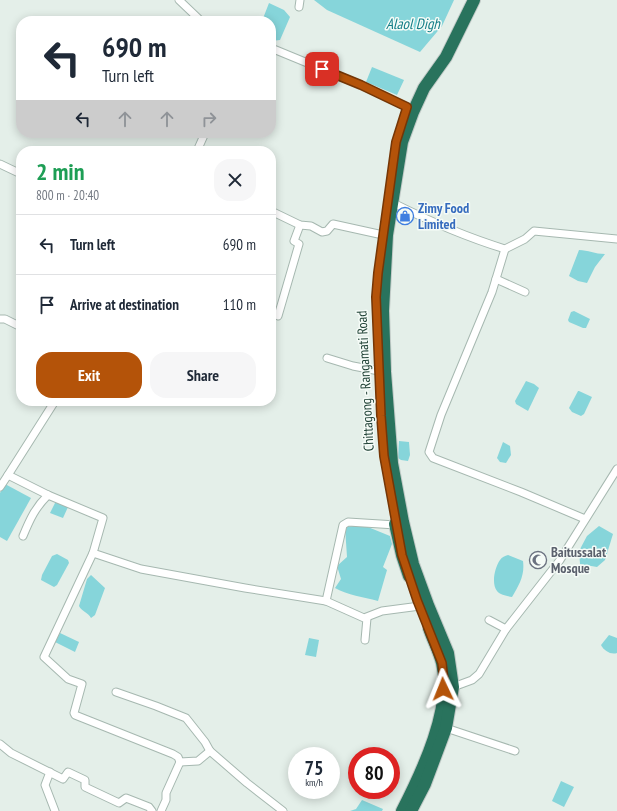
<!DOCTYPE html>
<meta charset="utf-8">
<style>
:root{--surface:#fff;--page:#f6f6f7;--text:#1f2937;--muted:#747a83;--line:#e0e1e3;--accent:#b45309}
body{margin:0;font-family:"PT Sans Narrow",sans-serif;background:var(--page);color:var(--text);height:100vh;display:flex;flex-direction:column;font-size:15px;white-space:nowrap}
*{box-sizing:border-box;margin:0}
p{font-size:13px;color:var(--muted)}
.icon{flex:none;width:22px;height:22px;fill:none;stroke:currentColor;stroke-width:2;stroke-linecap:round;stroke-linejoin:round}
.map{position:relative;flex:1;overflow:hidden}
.sheet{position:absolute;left:16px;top:146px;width:260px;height:260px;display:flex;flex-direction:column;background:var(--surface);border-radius:16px;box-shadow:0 2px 10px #0003}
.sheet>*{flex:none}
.top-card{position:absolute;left:16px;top:16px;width:260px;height:122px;border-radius:16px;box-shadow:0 2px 10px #0003;background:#fff;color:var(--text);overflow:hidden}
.speed{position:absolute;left:288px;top:747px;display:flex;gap:8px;font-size:20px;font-weight:700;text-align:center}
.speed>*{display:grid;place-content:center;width:52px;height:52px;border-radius:50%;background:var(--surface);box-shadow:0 2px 10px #0003;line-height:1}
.speed small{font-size:10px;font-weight:400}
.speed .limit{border:6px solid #d22;background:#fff;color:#111}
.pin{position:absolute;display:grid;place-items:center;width:34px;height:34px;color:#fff;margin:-17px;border-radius:8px;box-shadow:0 2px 6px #0006}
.me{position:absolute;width:44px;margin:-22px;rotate:358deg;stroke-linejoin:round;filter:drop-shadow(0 0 3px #0008)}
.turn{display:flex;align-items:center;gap:14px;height:84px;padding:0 20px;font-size:18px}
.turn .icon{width:52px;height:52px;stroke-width:2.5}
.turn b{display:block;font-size:28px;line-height:34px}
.lanes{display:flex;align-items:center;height:38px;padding:0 20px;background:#0003;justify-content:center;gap:20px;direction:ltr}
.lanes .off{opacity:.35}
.round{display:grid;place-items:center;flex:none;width:42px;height:42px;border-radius:16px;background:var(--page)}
.overview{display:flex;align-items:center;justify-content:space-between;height:68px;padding:0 20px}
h1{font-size:24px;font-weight:800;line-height:30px;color:#1e9e55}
.primary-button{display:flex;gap:8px;margin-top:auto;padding:8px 20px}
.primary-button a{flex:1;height:46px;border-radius:16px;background:var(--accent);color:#fff;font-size:16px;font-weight:800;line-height:46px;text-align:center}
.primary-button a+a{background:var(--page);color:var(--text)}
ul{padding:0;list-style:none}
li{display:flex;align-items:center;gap:12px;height:60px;padding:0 20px;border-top:1px solid var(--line)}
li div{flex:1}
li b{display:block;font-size:15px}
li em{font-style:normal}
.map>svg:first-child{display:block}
</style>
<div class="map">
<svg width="617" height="811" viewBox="0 0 617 811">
<rect width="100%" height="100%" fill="#e4efe9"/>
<!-- water -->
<g fill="#86d5da">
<polygon points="314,0 454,0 442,26 420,52 327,10"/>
<polygon points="269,3 284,10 290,17 280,40 271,41 271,21 262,21"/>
<polygon points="372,67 404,80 397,95 366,82"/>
<path d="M579 250C588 250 595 254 605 254L595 267 587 283 578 281 569 276Z"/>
<polygon points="574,311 590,319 586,328 583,328 569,322 568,320 571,312"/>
<polygon points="526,381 534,384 539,388 528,411 516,404 515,401"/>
<polygon points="578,391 579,391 592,397 584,414 581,416 572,412 569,408"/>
<polygon points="399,441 409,442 410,455 408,461 401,460 398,458"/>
<polygon points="503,442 510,446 511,455 506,463 500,462 497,458"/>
<polygon points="5,484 31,498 7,541 0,537 0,493"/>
<polygon points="56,501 68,507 63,518 50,513"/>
<path d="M363 525 390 536 392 544 383 567 387 570 378 601C363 597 348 595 335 588L341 579 337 566 347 557 345 527Z"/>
<polygon points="599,526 613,534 605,560 597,567 580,564 579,551 587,536"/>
<polygon points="57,554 68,560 69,563 57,585 54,587 41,580 42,575 52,556"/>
<path d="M508 555 523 561C525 575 519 585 512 597 507 596 500 595 497 591 491 583 495 567 500 560 502 557 505 556 508 555Z"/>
<path d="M91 575 105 588 95 615 91 618C88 612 82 612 79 606L87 579Z"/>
<polygon points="60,633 79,642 75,652 55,642"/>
<path d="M609 635 617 638V653C611 655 604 651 601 645Z"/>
<polygon points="309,638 319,640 316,657 305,655"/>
<polygon points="561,781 574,787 564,807 552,801"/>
<polygon points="362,800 383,809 382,811 350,811 356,809"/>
</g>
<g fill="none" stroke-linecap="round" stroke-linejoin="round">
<!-- street casing -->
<g stroke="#a6b8b0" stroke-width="9">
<g id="street">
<polyline points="179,0 201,21"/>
<polyline points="299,7 300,0"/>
<polyline points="271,48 361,85 407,107"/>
<polyline points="197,151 205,133"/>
<polyline points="0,164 21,174"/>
<path d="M393 203C429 221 466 237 505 249L525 239 534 231 617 239"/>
<polyline points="271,211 300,225 311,226 322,232 327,231 333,224 383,235"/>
<polyline points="505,249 492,292 441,415 429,452 433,458 521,492 585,519"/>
<polyline points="496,279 525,292"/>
<polyline points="278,316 299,244 294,241 300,225"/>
<polyline points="0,319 5,319 21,327"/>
<polyline points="327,358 353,366 379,371"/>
<polyline points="55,401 8,475 48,495 103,518 93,553 141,569 245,588 326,601 364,618 382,611 420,606"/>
<polyline points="0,487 8,475"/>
<path d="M23 536C30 519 35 508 48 495"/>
<polyline points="93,553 44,657 68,679 82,684 74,713 75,715 173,754 178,757 180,762 198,761 210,751 247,783 283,811"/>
<polyline points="326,601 343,525 348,522 396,525"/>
<polyline points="489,620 506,629"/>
<polyline points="365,640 367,618"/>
<polyline points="453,687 472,680 479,674 506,629 560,560 617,469"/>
<polyline points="116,692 156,706 186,718 205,742 210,751"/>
<polyline points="446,728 515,751"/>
<polyline points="0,744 11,753 63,779 68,772 85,780 85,787 119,803 126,798 149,807 152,811"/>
<polyline points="50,772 45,785 55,811"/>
<polyline points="161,811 166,800 166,793 180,762"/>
</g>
</g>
<!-- highway casing -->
<g stroke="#c1cac7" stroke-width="14">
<g id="highway">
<polyline points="395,524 402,555 409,576"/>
<path d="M402 811C422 772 453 707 442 663 439 651 433 640 429 628"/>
<polyline points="411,811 425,784 446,728 453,687 448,653 428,605 413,564 403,522 392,463 385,372 383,311 387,235 402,142 413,112 424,88 446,57 474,0"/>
</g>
</g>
<!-- street -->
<use href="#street" stroke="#fff" stroke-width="7"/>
<!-- highway -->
<use href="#highway" stroke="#29735d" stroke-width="12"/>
</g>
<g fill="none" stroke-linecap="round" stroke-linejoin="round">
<!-- route casing -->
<g stroke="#753606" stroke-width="10">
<polyline id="route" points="322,69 361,85 407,107 396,142 378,273 376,297 381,416 384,456 402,555 417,600 442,663 444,681 443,689"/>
</g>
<!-- route -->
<use href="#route" stroke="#b45309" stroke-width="7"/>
</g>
<!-- icons -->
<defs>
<g id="shop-ring" transform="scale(0.9)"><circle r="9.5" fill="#f5fbf7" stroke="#3f7fe0" stroke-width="1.5"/><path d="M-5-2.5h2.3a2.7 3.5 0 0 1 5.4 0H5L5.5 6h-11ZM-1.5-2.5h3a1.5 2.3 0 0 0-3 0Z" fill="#3f7fe0"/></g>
<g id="mosque-ring" transform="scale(0.9)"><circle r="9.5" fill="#f5fbf7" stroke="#6b7280" stroke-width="1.5"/><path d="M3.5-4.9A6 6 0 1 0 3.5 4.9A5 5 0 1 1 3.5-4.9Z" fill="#6b7280"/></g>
</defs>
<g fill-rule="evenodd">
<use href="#shop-ring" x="405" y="216"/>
<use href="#mosque-ring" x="538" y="560"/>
</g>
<g text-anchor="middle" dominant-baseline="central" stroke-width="3" stroke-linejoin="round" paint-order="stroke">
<!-- shop labels -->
<g font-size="14" font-weight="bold" fill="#366cbe" stroke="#f5fbf7" text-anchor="start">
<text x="418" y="208">Zimy Food<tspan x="418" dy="16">Limited</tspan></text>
</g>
<!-- street labels -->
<g font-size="14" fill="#214337" stroke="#f5fbf7">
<text transform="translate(365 381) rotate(-93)">Chittagong - Rangamati Road</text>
</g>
<!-- worship labels -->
<g font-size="14" font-weight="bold" fill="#5b616d" stroke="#f5fbf7" text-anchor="start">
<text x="551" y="552">Baitussalat<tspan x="551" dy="16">Mosque</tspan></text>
</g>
<!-- water labels -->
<g font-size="15" font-style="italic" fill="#137e87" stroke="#f5fbf7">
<text x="413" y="23">Alaol Digh</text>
</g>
</g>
</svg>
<div class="speed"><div>75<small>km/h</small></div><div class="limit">80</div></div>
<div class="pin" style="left:322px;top:69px;background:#d93025"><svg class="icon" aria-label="arrive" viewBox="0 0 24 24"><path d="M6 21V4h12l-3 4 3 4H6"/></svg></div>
<svg class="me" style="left:443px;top:689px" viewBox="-20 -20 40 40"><path d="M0-17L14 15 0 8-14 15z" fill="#b45309" stroke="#fff" stroke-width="4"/></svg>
<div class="top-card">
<div class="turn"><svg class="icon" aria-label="left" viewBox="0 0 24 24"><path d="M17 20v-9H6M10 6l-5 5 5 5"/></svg><div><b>690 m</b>Turn left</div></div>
<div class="lanes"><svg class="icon" aria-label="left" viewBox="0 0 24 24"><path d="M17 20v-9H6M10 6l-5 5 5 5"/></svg><svg class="icon off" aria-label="ahead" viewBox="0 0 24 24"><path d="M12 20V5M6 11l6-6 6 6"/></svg><svg class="icon off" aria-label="ahead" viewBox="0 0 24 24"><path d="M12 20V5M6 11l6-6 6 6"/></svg><svg class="icon off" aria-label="right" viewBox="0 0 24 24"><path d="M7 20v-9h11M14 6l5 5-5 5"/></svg></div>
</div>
<section class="sheet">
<div class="overview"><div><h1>2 min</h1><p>800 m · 20:40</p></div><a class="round"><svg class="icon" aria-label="close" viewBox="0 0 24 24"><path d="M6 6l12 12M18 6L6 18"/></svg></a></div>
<ul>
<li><svg class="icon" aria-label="left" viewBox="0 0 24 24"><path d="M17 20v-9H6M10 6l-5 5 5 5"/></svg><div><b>Turn left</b></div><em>690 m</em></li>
<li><svg class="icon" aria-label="arrive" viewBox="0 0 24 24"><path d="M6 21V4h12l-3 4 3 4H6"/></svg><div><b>Arrive at destination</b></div><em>110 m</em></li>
</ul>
<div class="primary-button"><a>Exit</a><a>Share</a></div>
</section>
</div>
